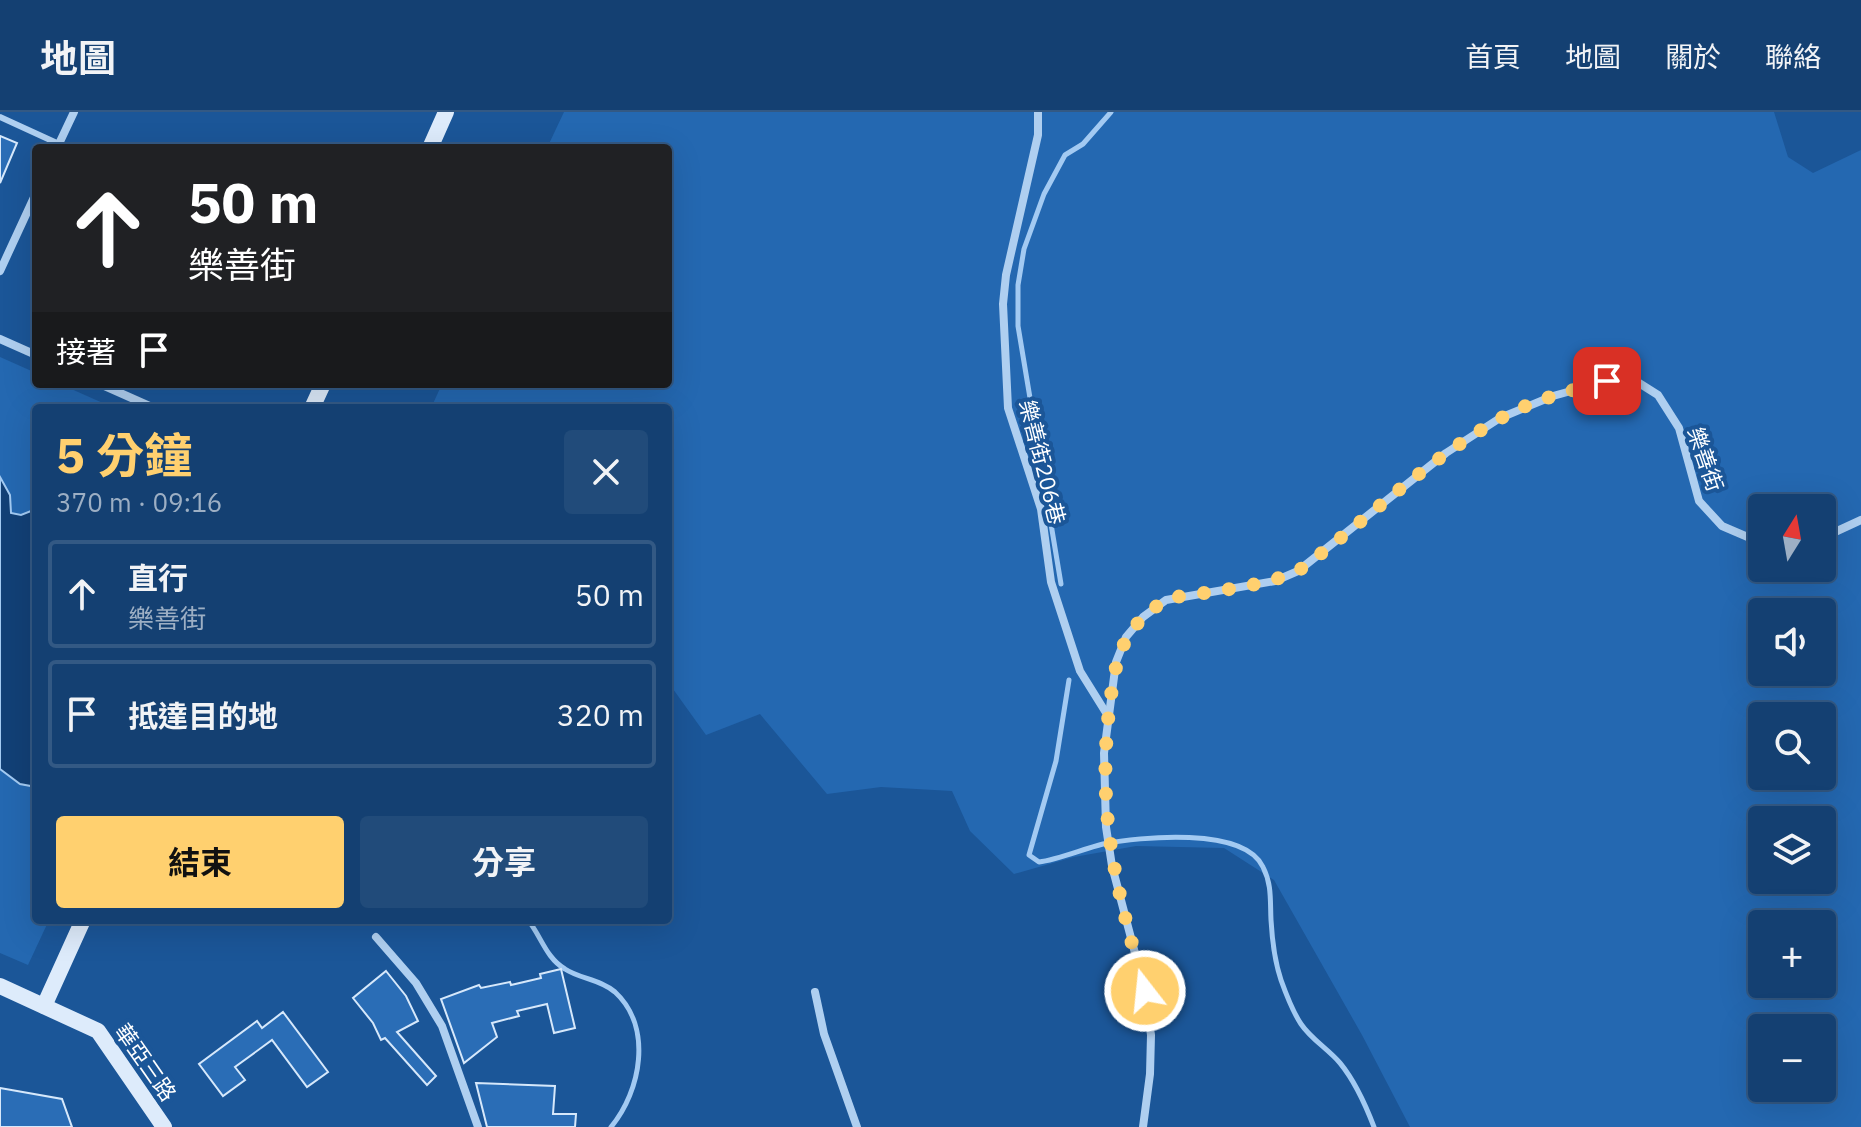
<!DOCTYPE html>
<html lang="zh-TW">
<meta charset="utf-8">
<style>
:root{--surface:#144072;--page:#214b7a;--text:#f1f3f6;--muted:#9dafc4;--line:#335984;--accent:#ffd06f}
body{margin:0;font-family:"IBM Plex Sans","Noto Sans TC",sans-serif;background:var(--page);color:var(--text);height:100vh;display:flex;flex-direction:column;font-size:30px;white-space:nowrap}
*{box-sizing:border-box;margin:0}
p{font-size:26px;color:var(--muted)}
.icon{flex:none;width:44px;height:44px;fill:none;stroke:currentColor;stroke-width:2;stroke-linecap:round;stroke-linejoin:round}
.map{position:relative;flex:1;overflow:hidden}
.details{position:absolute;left:32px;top:292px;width:640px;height:520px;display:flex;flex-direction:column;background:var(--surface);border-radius:8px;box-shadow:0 8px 32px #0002,0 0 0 2px var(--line)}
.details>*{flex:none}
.top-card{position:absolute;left:32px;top:32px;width:640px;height:244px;border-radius:8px;box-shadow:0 8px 32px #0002,0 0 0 2px var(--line);background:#202124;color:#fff;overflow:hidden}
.needle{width:52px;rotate:11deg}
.fabs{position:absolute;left:1748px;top:382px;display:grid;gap:16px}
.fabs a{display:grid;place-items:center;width:88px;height:88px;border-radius:8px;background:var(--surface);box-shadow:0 8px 32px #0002,0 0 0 2px var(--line);font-size:40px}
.pin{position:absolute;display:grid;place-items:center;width:68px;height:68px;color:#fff;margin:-34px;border-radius:16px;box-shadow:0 4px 12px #0006}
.me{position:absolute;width:88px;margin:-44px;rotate:344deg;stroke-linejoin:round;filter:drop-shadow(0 0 6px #0008)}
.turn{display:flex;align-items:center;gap:28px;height:168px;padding:0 24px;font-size:36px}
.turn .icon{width:104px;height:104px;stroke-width:2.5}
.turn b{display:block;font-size:56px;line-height:68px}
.then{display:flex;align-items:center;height:76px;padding:0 24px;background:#0003;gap:16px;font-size:30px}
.round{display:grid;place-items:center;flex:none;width:84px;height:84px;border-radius:8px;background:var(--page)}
.head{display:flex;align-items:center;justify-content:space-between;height:136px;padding:0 24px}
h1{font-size:48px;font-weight:700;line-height:60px;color:var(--accent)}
.cta{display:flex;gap:16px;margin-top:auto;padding:16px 24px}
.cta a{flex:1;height:92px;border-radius:8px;background:var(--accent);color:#111;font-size:32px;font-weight:700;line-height:92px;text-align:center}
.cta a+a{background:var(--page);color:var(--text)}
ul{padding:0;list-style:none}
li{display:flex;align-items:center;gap:24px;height:108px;margin:0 16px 12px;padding:0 8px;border:4px solid var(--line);border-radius:8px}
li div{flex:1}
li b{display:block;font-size:30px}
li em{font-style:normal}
header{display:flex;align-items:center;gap:48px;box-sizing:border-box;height:112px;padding:0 40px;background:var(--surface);border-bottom:2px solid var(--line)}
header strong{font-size:38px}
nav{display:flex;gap:44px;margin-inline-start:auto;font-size:28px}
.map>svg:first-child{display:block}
</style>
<header>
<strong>地圖</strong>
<nav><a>首頁</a><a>地圖</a><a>關於</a><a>聯絡</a></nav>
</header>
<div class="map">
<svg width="1861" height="1015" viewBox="0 0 1861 1015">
<rect width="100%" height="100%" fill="#1b5698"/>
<!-- green -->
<g fill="#2468b1" fill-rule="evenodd">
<path d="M564 0H1774L1788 45 1813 61 1861 38V1015H1410L1362 923 1274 768 1224 736 1136 734 1074 745 1014 762 970 719 952 679 881 675 827 682 760 602 706 623 668 570V296H431L442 272H668V36H547ZM1762 396H1822V456H1762ZM1762 500H1822V560H1762ZM1762 604H1822V664H1762ZM1762 708H1822V768H1762ZM1762 812H1822V872H1762ZM1762 916H1822V976H1762Z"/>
<polygon points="0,245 36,261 36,272 60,272 114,296 36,296 36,808 49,808 28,853 0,841"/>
</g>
<!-- water -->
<polygon fill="#124076" stroke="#a3caf2" stroke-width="2" points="0,365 10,383 11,401 21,403 36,397 36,675 20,672 0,657"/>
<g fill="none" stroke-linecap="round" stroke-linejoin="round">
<!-- stream -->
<g stroke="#a3caf2" stroke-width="5">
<polyline points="1061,472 1018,214 1018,173 1024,137 1044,82 1065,43 1083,32 1111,0"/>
<path d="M1069 568 1056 649 1029 743 1039 750C1057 748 1083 737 1103 732 1139 725 1244 714 1263 755 1272 773 1270 788 1271 808 1272 826 1275 850 1281 868 1286 882 1293 900 1301 912 1311 927 1328 937 1340 951 1354 968 1366 994 1374 1015"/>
<path d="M528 808C541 824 546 846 565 857 580 867 600 867 615 880 653 915 641 979 611 1015"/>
</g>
</g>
<!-- building -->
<g fill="#2a6db6" stroke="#d6e8fb" stroke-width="2">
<polygon points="0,24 17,31 0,71"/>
<polygon points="561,857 575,916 554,921 547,892 517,899 519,904 492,911 497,925 464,951 441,887 479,873 481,876 510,870 511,873 541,866 540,862"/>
<polygon points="386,859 406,884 418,909 397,920 436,964 427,973 385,926 381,928 373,911 353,886"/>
<polygon points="283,900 328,960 307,975 272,928 235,955 245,968 223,984 199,952 257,909 262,916"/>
<polygon points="476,971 555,974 553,1002 576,1002 575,1015 487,1015"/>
<polygon points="0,976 62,987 72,1015 0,1015"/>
</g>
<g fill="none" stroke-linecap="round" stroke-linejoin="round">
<!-- lane -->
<polyline stroke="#afcff0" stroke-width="6" points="0,5 59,32"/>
<!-- street -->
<g stroke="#afcff0" stroke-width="8">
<polyline points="1038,0 1038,23 1006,163 1003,192 1008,296 1041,397 1051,470 1080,559 1108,604"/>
<polyline points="57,36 74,0"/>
<polyline points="0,159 36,81"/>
<polyline points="0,227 36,243"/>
<polyline points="100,272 154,296"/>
<polyline points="1822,426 1861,408"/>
<polyline points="376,825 416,871 442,914 478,1015"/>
<polyline points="815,880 824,922 857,1015"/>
<polyline points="1143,1015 1150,962 1151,923 1145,879 1112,754 1106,715 1104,641 1116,550 1126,525 1143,505 1166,488 1275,469 1298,459 1446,341 1500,306 1553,284 1607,269 1639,271 1658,283 1679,316 1699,389 1722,414 1750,426 1762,428"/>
</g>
<!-- secondary -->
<g stroke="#ddebfb" stroke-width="16">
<polyline points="430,36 446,0"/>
<polyline points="312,296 323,272"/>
<polyline points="0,874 98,919 164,1015"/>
<polyline points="44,894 83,808"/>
</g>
</g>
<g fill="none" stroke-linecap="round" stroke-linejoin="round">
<!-- route -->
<path stroke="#ffd06f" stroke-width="14" stroke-dasharray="0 25.2" d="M1145 879C1117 779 1097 705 1109 599 1115 552 1119 518 1163 490 1173 484 1191 483 1204 481 1236 476 1268 472 1298 459 1365 410 1425 349 1498 308 1531 288 1570 279 1607 269"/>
</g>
<g text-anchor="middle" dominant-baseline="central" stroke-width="8" stroke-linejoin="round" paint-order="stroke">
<!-- street labels -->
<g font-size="22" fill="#fff" stroke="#1b5698">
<text transform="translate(1706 347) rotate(71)">樂善街</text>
<text transform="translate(1043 350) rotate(76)">樂善街206巷</text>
<text transform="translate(146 950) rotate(55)">華亞三路</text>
</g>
</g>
</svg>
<div class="fabs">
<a><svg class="needle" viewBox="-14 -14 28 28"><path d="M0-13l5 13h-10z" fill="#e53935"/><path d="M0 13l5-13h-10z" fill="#9dafc4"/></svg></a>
<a><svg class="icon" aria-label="sound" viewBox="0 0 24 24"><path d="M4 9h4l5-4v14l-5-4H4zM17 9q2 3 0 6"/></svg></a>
<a><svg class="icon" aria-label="search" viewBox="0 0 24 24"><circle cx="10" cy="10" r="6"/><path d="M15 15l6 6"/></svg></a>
<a><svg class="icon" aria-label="layers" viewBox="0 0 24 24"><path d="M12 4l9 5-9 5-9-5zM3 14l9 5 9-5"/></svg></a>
<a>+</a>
<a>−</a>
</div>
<div class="pin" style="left:1607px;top:269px;background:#d93025"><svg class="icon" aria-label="arrive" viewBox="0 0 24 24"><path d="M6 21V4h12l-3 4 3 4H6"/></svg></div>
<svg class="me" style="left:1145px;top:879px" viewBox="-20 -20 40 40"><circle r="17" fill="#ffd06f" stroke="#fff" stroke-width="3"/><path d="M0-11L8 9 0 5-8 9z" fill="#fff"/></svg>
<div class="top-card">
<div class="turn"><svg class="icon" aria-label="ahead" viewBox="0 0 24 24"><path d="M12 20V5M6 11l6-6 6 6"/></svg><div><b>50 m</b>樂善街</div></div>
<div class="then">接著<svg class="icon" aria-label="arrive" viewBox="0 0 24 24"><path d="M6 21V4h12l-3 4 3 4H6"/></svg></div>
</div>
<section class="details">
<div class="head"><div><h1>5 分鐘</h1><p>370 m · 09:16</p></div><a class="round"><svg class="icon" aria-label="close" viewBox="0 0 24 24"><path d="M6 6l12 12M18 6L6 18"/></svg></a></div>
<ul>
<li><svg class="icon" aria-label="ahead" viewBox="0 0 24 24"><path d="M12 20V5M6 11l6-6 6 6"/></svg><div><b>直行</b><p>樂善街</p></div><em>50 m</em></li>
<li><svg class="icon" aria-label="arrive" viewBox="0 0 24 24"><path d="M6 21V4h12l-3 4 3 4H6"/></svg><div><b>抵達目的地</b></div><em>320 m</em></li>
</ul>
<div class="cta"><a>結束</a><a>分享</a></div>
</section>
</div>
